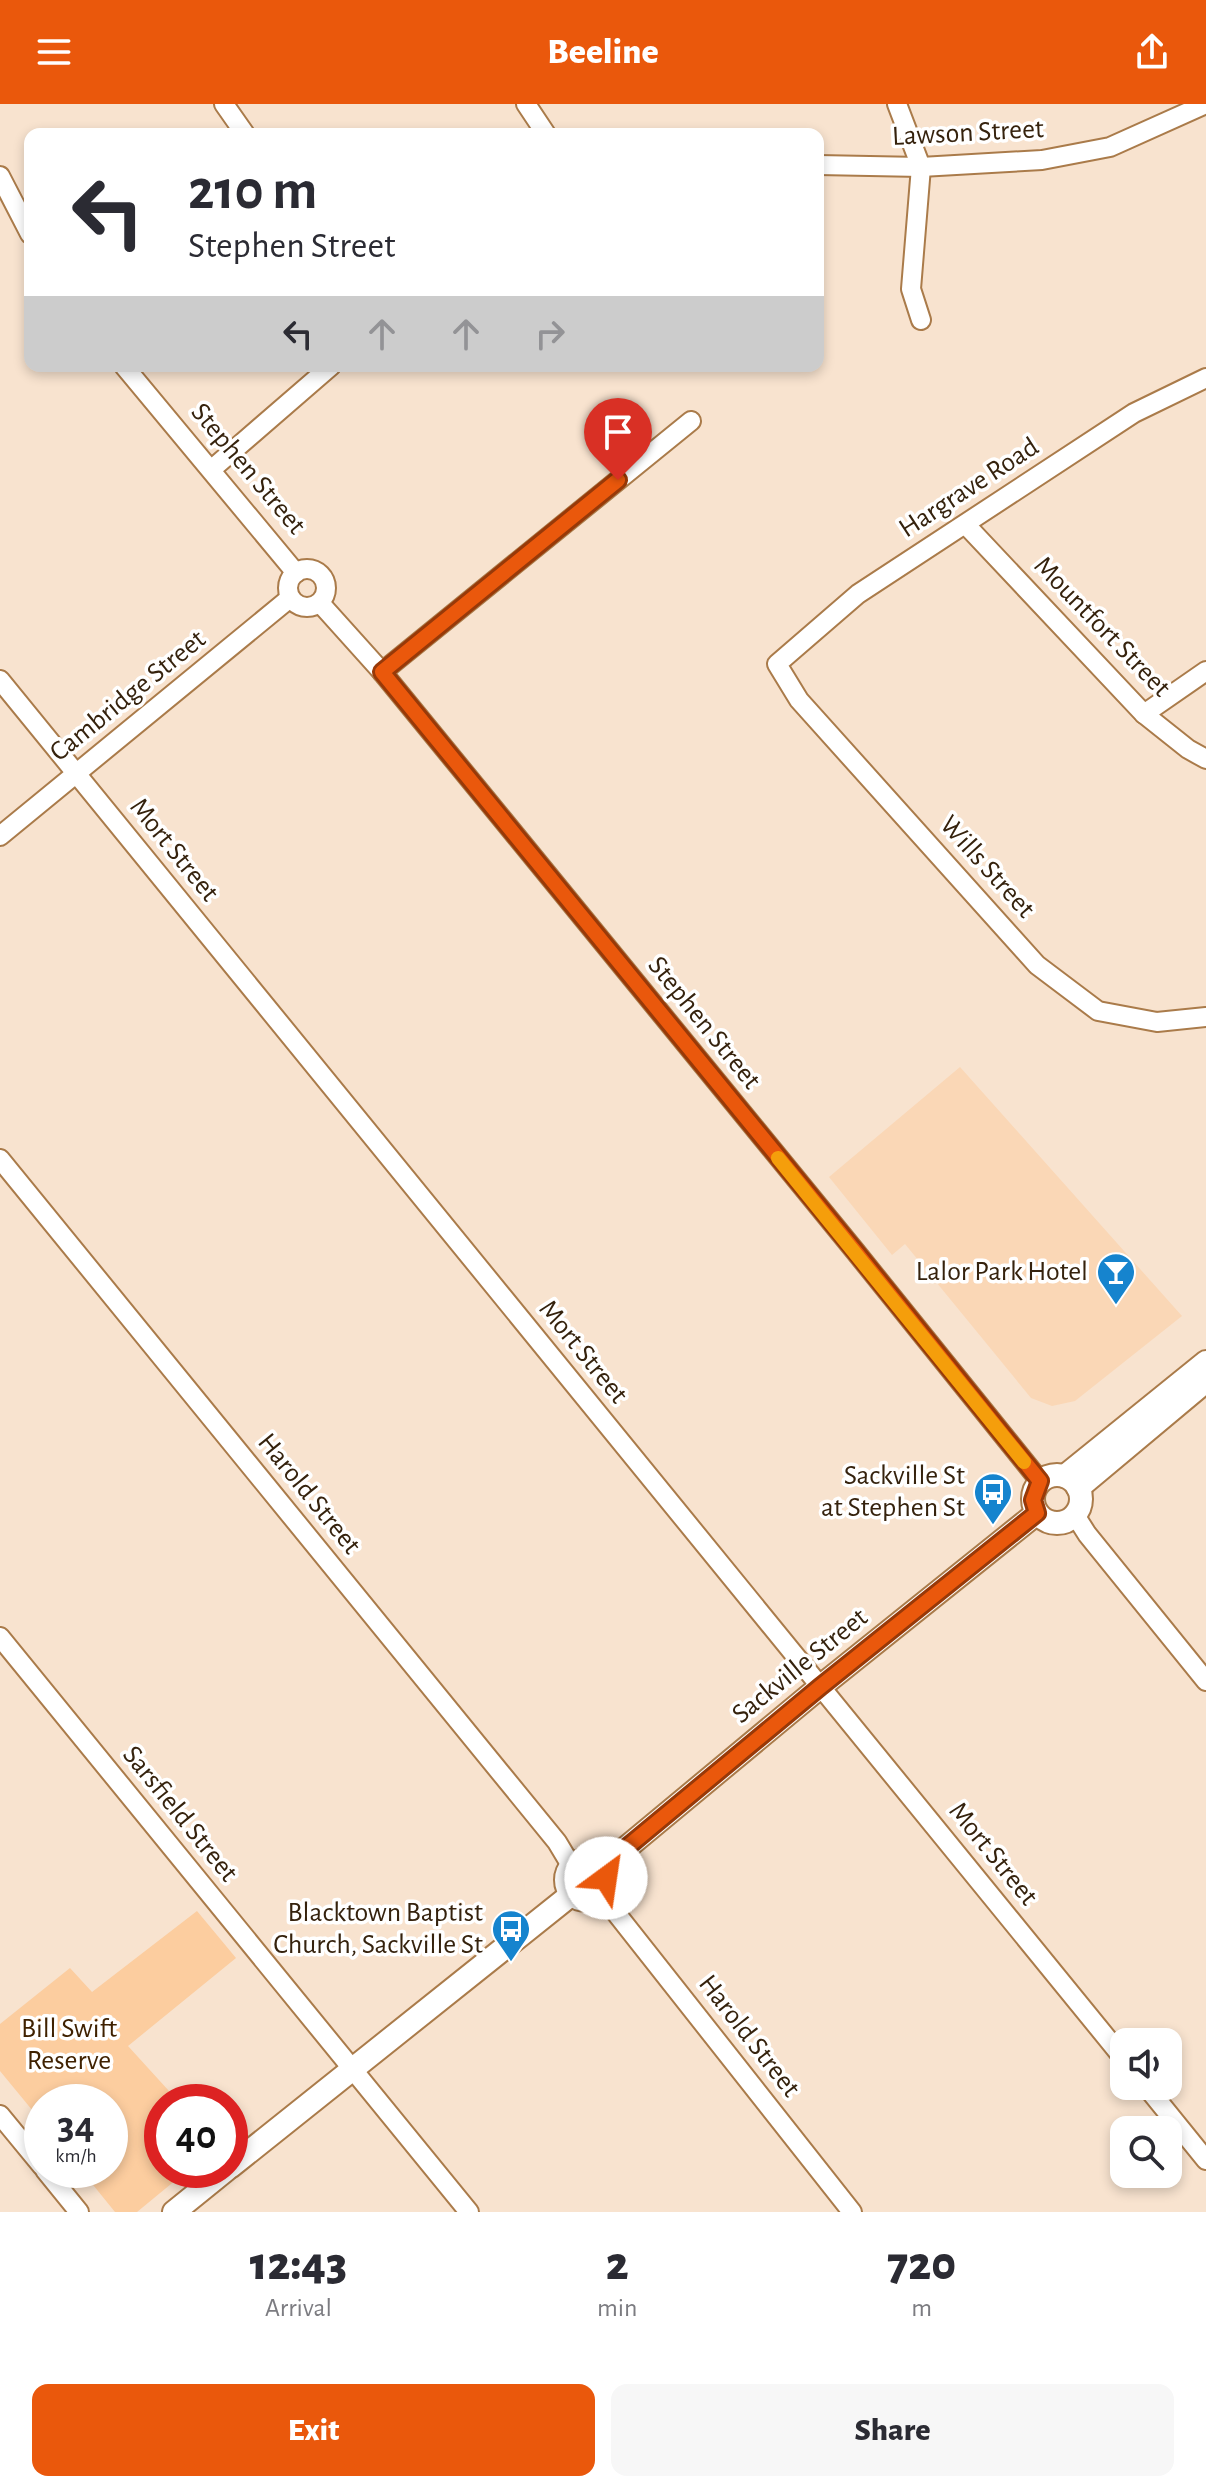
<!DOCTYPE html>
<style>
:root{--surface:#fff;--page:#f7f7f7;--text:#2b2b33;--muted:#7c7c81;--accent:#ea580c}
body{margin:0;font-family:"Alegreya Sans",sans-serif;background:var(--page);color:var(--text);height:100vh;display:flex;flex-direction:column;font-size:30px;white-space:nowrap}
*{box-sizing:border-box;margin:0}
p{font-size:26px;color:var(--muted)}
.icon{flex:none;width:44px;height:44px;fill:none;stroke:currentColor;stroke-width:2;stroke-linecap:round;stroke-linejoin:round}
.map{position:relative;height:2108px;overflow:hidden}
.panel{display:flex;flex-direction:column;background:var(--surface);flex:1}
.panel>*{flex:none}
.top-card{position:absolute;left:24px;top:24px;width:800px;height:244px;border-radius:16px;box-shadow:0 4px 12px #0003;background:#fff;color:var(--text);overflow:hidden}
.fabs{position:absolute;left:1110px;top:1924px;display:grid;gap:16px}
.fabs a{display:grid;place-items:center;width:72px;height:72px;border-radius:16px;background:var(--surface);box-shadow:0 4px 12px #0003;font-size:40px}
.speed{position:absolute;left:24px;top:1980px;display:flex;gap:16px;font-size:40px;font-weight:700;text-align:center}
.speed>*{display:grid;place-content:center;width:104px;height:104px;border-radius:50%;background:var(--surface);box-shadow:0 4px 12px #0003;line-height:1}
.speed small{font-size:20px;font-weight:400}
.speed .limit{border:12px solid #d22;background:#fff;color:#111}
.pin{position:absolute;display:grid;place-items:center;width:68px;height:68px;color:#fff;margin:-82px -34px;border-radius:50% 50% 50% 0;rotate:-45deg;box-shadow:0 0 8px #0007}
.pin .icon{rotate:45deg}
.me{position:absolute;width:88px;margin:-44px;rotate:31deg;stroke-linejoin:round;filter:drop-shadow(0 0 6px #0008)}
.turn{display:flex;align-items:center;gap:28px;height:168px;padding:0 32px;font-size:36px}
.turn .icon{width:104px;height:104px;stroke-width:2.5}
.turn b{display:block;font-size:56px;line-height:68px}
.lanes{display:flex;align-items:center;height:76px;padding:0 32px;background:#0003;justify-content:center;gap:40px;direction:ltr}
.lanes .off{opacity:.35}
.eta{display:flex;justify-content:space-evenly;align-items:center;height:136px;text-align:center}
.eta b{font-size:48px;font-weight:800;line-height:56px}
.action{display:flex;gap:16px;margin-top:auto;padding:16px 32px}
.action a{flex:1;height:92px;border-radius:16px;background:var(--accent);color:#fff;font-size:32px;font-weight:800;line-height:92px;text-align:center}
.action a+a{background:var(--page);color:var(--text)}
header{display:flex;justify-content:space-between;align-items:center;height:104px;padding:0 32px;background:var(--accent);color:#fff;font-size:36px;font-weight:800}
.map>svg:first-child{display:block}
</style>
<header><svg class="icon" aria-label="menu" viewBox="0 0 24 24"><path d="M4 6h16M4 12h16M4 18h16"/></svg>Beeline<svg class="icon" aria-label="share" viewBox="0 0 24 24"><path d="M12 15V3M7 8l5-5 5 5M5 13v7h14v-7"/></svg></header>
<div class="map">
<svg width="1206" height="2108" viewBox="0 0 1206 2108">
<rect width="100%" height="100%" fill="#f8e3cf"/>
<!-- built -->
<polygon fill="#fad7b6" points="960,963 1182,1212 1075,1297 1052,1302 1031,1294 905,1140 892,1151 829,1073"/>
<!-- green -->
<polygon fill="#fccd9f" points="197,1807 236,1854 128,1942 179,1998 162,1998 162,2066 188,2066 137,2108 115,2108 81,2066 110,2066 110,1998 42,1998 42,2018 0,1967 0,1920 70,1864 92,1888"/>
<g fill="none" stroke-linecap="round" stroke-linejoin="round">
<!-- minor casing -->
<g stroke="#aa7b4a" stroke-width="22">
<g id="minor">
<polyline points="224,0 245,30"/>
<polyline points="526,0 546,30"/>
<polyline points="897,0 921,63 911,185 921,216"/>
<polyline points="818,61 921,63 1042,56 1110,43 1206,0"/>
<polyline points="0,72 30,130"/>
<polyline points="124,262 296,469"/>
<polyline points="1206,274 1134,309 858,490 777,560 799,596 1037,861 1098,907 1157,918 1206,913"/>
<polyline points="212,365 331,262"/>
<polyline points="966,421 1144,610 1188,645 1206,655"/>
<circle cx="307" cy="484" r="19"/>
<polyline points="320,499 382,568 855,1147 1040,1377"/>
<polyline points="382,568 691,317"/>
<polyline points="0,576 1124,1955"/>
<polyline points="1144,610 1206,567"/>
<polyline points="0,732 290,494"/>
<polyline points="0,1055 557,1738 572,1763"/>
<polyline points="1075,1411 1087,1430 1206,1577"/>
<polyline points="0,1533 469,2108"/>
<polyline points="601,1790 852,2108"/>
<polyline points="1146,1982 1206,2056"/>
<polyline points="0,2011 42,2062"/>
<polyline points="45,2066 79,2108"/>
</g>
</g>
<!-- tertiary casing -->
<g stroke="#aa7b4a" stroke-width="26">
<g id="tertiary">
<circle cx="1057" cy="1395" r="24"/>
<polyline points="1065,1372 1206,1258"/>
<polyline points="1078,1384 1206,1277"/>
<circle cx="586" cy="1776" r="20"/>
<polyline points="602,1764 820,1583 1037,1409"/>
<polyline points="230,2063 572,1790"/>
<polyline points="174,2108 226,2066"/>
</g>
</g>
<!-- minor -->
<use href="#minor" stroke="#fff" stroke-width="18"/>
<!-- tertiary -->
<use href="#tertiary" stroke="#fff" stroke-width="22"/>
</g>
<g fill="none" stroke-linecap="round" stroke-linejoin="round">
<!-- route casing -->
<g stroke="#983908" stroke-width="20">
<polyline id="route" points="606,1774 602,1764 820,1583 1037,1409 1033,1396 1040,1377 855,1147 382,568 618,376"/>
</g>
<!-- route -->
<use href="#route" stroke="#ea580c" stroke-width="14"/>
<!-- slow -->
<polyline stroke="#f59e0b" stroke-width="14" points="778,1054 1024,1358"/>
</g>
<!-- icons -->
<defs>
<g id="bar-pin" transform="scale(2)"><path d="M0 17L-7.5 6A9.5 9.5 0 1 1 7.5 6Z" fill="#1684ce" stroke="#fff"/><path d="M-6-5H6L.8 .8V4.5H3.5V6h-7V4.5H-.8V.8Z" fill="#fff"/></g>
<g id="bus-pin" transform="scale(2)"><path d="M0 17L-7.5 6A9.5 9.5 0 1 1 7.5 6Z" fill="#1684ce" stroke="#fff"/><path d="M-5-6H5V4H4V6H2V4H-2V6H-4V4H-5ZM-3.5-4V0h7V-4ZM-3.5 1.2v1.5H-2V1.2ZM2 1.2v1.5H3.5V1.2Z" fill="#fff"/></g>
</defs>
<g fill-rule="evenodd">
<use href="#bar-pin" x="1116" y="1168"/>
<use href="#bus-pin" x="993" y="1388"/>
<use href="#bus-pin" x="511" y="1825"/>
</g>
<g text-anchor="middle" dominant-baseline="central" stroke-width="7" stroke-linejoin="round" paint-order="stroke">
<!-- street labels -->
<g font-size="28" fill="#35220d" stroke="#fff">
<text transform="translate(968 29) rotate(-3)">Lawson Street</text>
<text transform="translate(248 365) rotate(50)">Stephen Street</text>
<text transform="translate(969 384) rotate(-33)">Hargrave Road</text>
<text transform="translate(1102 523) rotate(46)">Mountfort Street</text>
<text transform="translate(128 592) rotate(-39)">Cambridge Street</text>
<text transform="translate(174 746) rotate(51)">Mort Street</text>
<text transform="translate(987 763) rotate(48)">Wills Street</text>
<text transform="translate(704 919) rotate(51)">Stephen Street</text>
<text transform="translate(583 1248) rotate(51)">Mort Street</text>
<text transform="translate(309 1390) rotate(51)">Harold Street</text>
<text transform="translate(800 1562) rotate(-39)">Sackville Street</text>
<text transform="translate(180 1710) rotate(51)">Sarsfield Street</text>
<text transform="translate(993 1750) rotate(51)">Mort Street</text>
<text transform="translate(749 1932) rotate(52)">Harold Street</text>
</g>
<!-- poi labels -->
<g font-size="28" fill="#35220d" stroke="#fff" text-anchor="end">
<text x="1088" y="1168">Lalor Park Hotel</text>
<text x="965" y="1372">Sackville St<tspan x="965" dy="32">at Stephen St</tspan></text>
<text x="483" y="1809">Blacktown Baptist<tspan x="483" dy="32">Church, Sackville St</tspan></text>
</g>
<!-- park labels -->
<g font-size="28" fill="#3f2100" stroke="#fff">
<text x="69" y="1925">Bill Swift<tspan x="69" dy="32">Reserve</tspan></text>
</g>
</g>
</svg>
<div class="fabs">
<a><svg class="icon" aria-label="sound" viewBox="0 0 24 24"><path d="M4 9h4l5-4v14l-5-4H4zM17 9q2 3 0 6"/></svg></a>
<a><svg class="icon" aria-label="search" viewBox="0 0 24 24"><circle cx="10" cy="10" r="6"/><path d="M15 15l6 6"/></svg></a>
</div>
<div class="speed"><div>34<small>km/h</small></div><div class="limit">40</div></div>
<div class="pin" style="left:618px;top:376px;background:#d93025"><svg class="icon" aria-label="arrive" viewBox="0 0 24 24"><path d="M6 21V4h12l-3 4 3 4H6"/></svg></div>
<svg class="me" style="left:606px;top:1774px" viewBox="-20 -20 40 40"><circle r="19" fill="#fff"/><path d="M0-13L10 11 0 6-10 11z" fill="#ea580c"/></svg>
<div class="top-card">
<div class="turn"><svg class="icon" aria-label="left" viewBox="0 0 24 24"><path d="M17 20v-9H6M10 6l-5 5 5 5"/></svg><div><b>210 m</b>Stephen Street</div></div>
<div class="lanes"><svg class="icon" aria-label="left" viewBox="0 0 24 24"><path d="M17 20v-9H6M10 6l-5 5 5 5"/></svg><svg class="icon off" aria-label="ahead" viewBox="0 0 24 24"><path d="M12 20V5M6 11l6-6 6 6"/></svg><svg class="icon off" aria-label="ahead" viewBox="0 0 24 24"><path d="M12 20V5M6 11l6-6 6 6"/></svg><svg class="icon off" aria-label="right" viewBox="0 0 24 24"><path d="M7 20v-9h11M14 6l5 5-5 5"/></svg></div>
</div>
</div>
<section class="panel">
<div class="eta">
<div><b>12:43</b><p>Arrival</p></div>
<div><b>2</b><p>min</p></div>
<div><b>720</b><p>m</p></div>
</div>
<div class="action"><a>Exit</a><a>Share</a></div>
</section>
